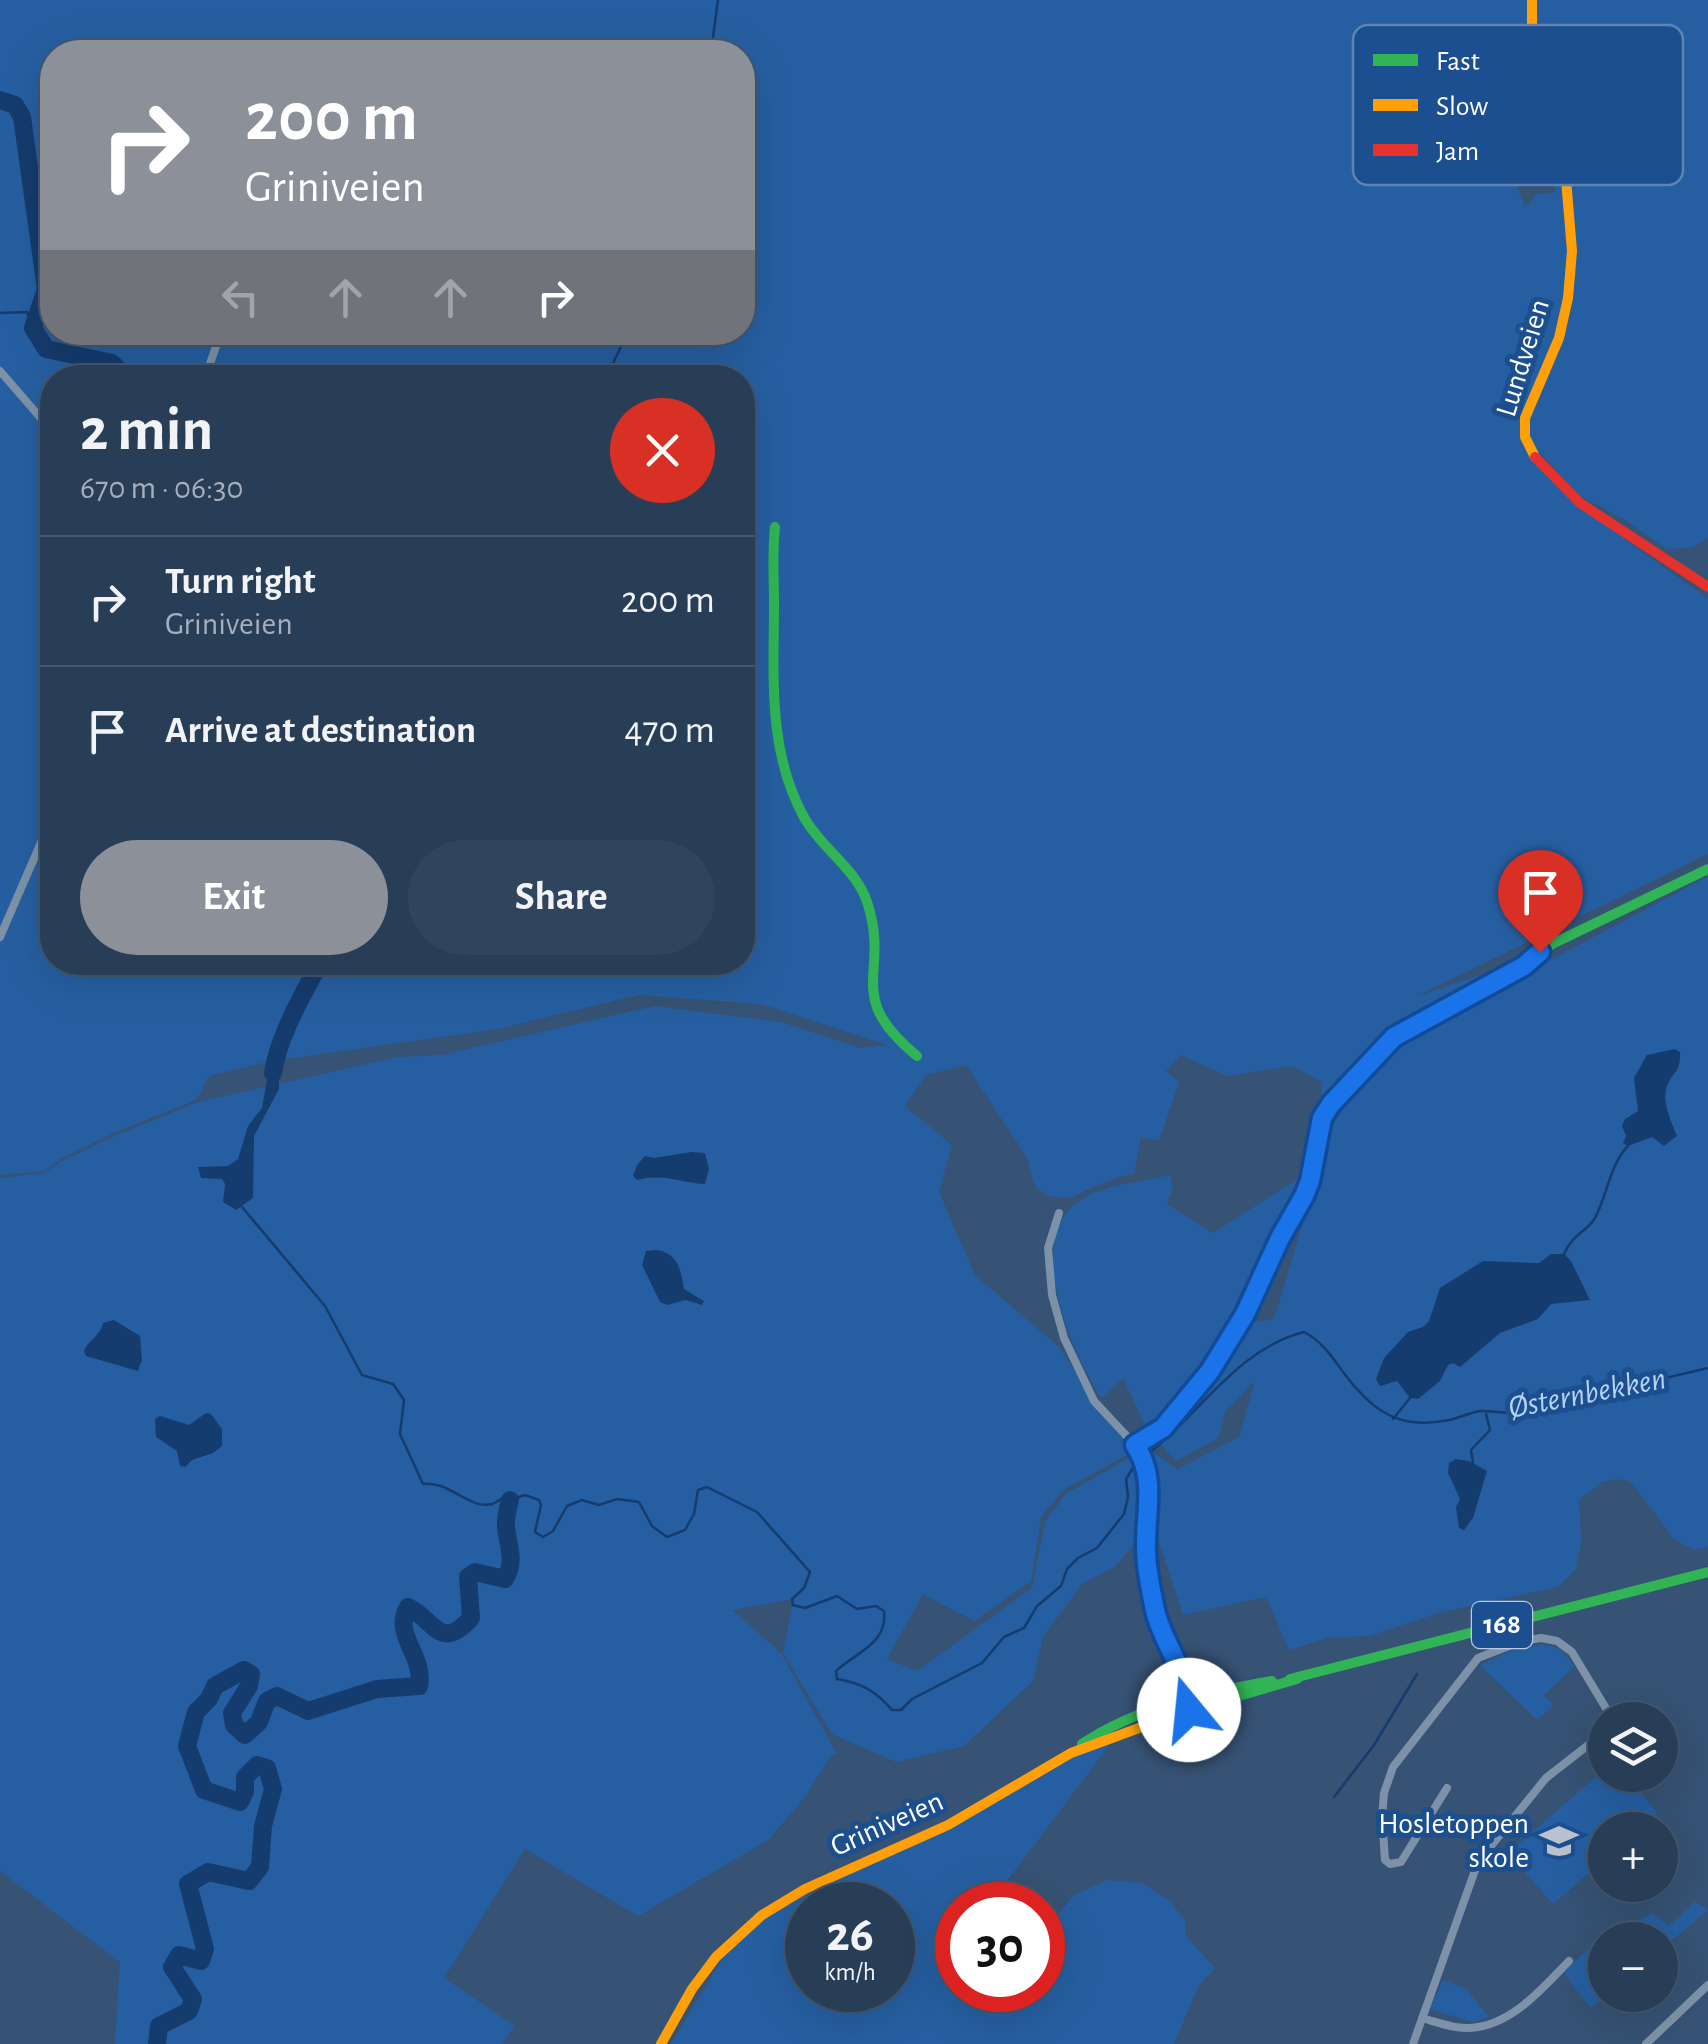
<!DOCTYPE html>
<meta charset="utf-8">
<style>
:root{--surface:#283e57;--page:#30455d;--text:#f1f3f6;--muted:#a5aeba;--line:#44576d;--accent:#8c9099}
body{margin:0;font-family:"Alegreya Sans",sans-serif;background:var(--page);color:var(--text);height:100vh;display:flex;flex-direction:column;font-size:38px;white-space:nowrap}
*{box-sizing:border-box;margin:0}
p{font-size:32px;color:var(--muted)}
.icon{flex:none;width:55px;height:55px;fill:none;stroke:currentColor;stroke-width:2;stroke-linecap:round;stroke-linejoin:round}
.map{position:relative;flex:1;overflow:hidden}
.side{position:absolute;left:40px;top:365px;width:715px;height:610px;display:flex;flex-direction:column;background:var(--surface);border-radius:40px;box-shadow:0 10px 40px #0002,0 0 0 2px var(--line)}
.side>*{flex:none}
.guide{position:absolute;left:40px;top:40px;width:715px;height:305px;border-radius:40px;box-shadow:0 10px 40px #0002,0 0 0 2px var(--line);background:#8c9099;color:#fff;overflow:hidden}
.fabs{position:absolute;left:1588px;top:1702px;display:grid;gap:20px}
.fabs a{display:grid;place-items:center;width:90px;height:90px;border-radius:50%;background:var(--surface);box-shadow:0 10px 40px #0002,0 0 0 2px var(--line);font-size:50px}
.speed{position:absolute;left:785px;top:1882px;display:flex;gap:20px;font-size:50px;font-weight:700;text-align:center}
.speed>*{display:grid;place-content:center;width:130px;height:130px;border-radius:50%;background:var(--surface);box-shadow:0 10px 40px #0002,0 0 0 2px var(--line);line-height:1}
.speed small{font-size:25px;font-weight:400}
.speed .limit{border:15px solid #d22;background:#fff;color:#111}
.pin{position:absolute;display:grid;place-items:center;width:85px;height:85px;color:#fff;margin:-102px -42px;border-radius:50% 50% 50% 0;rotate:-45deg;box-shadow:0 0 10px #0007}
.pin .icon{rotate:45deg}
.me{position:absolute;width:110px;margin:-55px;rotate:343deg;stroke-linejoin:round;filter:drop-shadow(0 0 8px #0008)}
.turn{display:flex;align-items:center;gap:35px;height:210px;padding:0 40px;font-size:45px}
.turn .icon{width:130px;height:130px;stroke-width:2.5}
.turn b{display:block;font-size:70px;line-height:85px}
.lanes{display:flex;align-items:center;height:95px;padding:0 40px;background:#0003;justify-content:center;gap:50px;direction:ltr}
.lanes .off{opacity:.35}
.round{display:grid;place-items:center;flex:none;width:105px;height:105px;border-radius:52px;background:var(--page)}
.overview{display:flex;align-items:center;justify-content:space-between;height:170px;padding:0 40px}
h1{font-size:60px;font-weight:700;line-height:75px}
.button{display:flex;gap:20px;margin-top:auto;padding:20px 40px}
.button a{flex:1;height:115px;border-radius:60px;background:var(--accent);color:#fff;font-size:40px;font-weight:700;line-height:115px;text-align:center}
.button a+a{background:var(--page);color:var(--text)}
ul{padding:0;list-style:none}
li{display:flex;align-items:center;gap:30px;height:130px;padding:0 40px;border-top:2px solid var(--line)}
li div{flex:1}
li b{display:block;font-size:38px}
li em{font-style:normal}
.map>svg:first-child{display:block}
</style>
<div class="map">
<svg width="1708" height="2044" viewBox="0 0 1708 2044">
<rect width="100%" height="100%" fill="#365274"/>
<!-- green -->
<g fill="#265fa1" fill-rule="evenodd">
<path d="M0 0H1708V538L1691 548 1667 549 1625 520 1575 493 1540 452 1536 455 1600 521 1708 599V854L1415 997 1489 972 1383 1040 1321 1104 1322 1082 1292 1066 1227 1076 1180 1055 1166 1071 1179 1082 1159 1141 1141 1137 1134 1174 1118 1177 1069 1198 1048 1196 1035 1186 1026 1156 966 1065 926 1075 905 1106 952 1145 939 1192 975 1275 1059 1347 1114 1427 1178 1469 1239 1437 1255 1381 1225 1412 1219 1438 1176 1461 1147 1429 1123 1378 1101 1398C1072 1350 1017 1233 1087 1196 1107 1185 1146 1181 1170 1175L1173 1187 1167 1204 1213 1233 1296 1180 1302 1182 1258 1272 1227 1327 1274 1319 1331 1128 1358 1081 1414 1033 1708 876V1547L1694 1550 1675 1540 1630 1481 1617 1479 1602 1482 1579 1500 1581 1541 1576 1569 1558 1587 1442 1612 1370 1636 1328 1638 1289 1650 1266 1597 1183 1615 1139 1480 1142 1497 1139 1539 1116 1566 1082 1584 1043 1637 1033 1681 964 1746 896 1762 832 1734 783 1653 794 1599 732 1610 781 1653 837 1754 831 1755 806 1796 768 1840 638 1916 525 1849 444 1978 515 2026 501 2044H115L120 1962 0 1871V1178L44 1173 60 1162 117 1135 198 1102 398 1057 441 1055 655 1006 781 1022 860 1048 888 1045 761 1004 639 995 498 1029 271 1061 209 1076 196 1100 116 1132 62 1158 44 1171 0 1175ZM52 52H742V332H52ZM1537 114 1551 141 1555 192 1537 194 1525 207 1513 176ZM52 378H742V962H52ZM1131 1453 1132 1456 1066 1494 1045 1522 1032 1588 917 1671 887 1659 923 1594 974 1621 1031 1581 1041 1517 1063 1490Z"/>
<polygon points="1543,1644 1560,1649 1575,1666 1544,1695 1554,1705 1537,1720 1480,1665 1515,1649"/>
<path d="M1102 1740 1111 1743 989 1905H958V1990H1042L1043 1933 1073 1896 1107 1880 1142 1883 1170 1901 1185 1920 1186 1936 1215 1968 1198 1987 1174 2044H671L734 1939 754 1922ZM808 1905H892V1990H808Z"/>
<polygon points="1605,1769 1605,1775 1625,1775 1658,1813 1638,1830 1605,1830 1605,1859 1553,1904 1508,1853"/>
<polygon points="1695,1901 1708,1910 1660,1950 1660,1940 1605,1940 1606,1995 1591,2008 1563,1972 1589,1949 1652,1913 1669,1926"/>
<polygon points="1443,1980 1466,1989 1489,2017 1473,2022 1430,2009"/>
</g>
<!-- water -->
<g fill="#153c6e">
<path d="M1675 1049 1680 1052C1681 1075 1670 1072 1666 1090 1663 1105 1672 1123 1677 1136L1664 1146 1652 1137 1628 1146 1623 1143 1626 1136 1622 1126 1625 1119 1638 1111 1634 1078 1647 1055Z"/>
<polygon points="279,1072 279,1089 254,1136 253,1198 236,1210 223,1202 225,1184 222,1179 201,1178 198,1167 228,1166 238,1159 248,1126 262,1108 268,1074"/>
<path d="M692 1152 705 1153 709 1169 705 1184C679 1182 661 1173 637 1180L633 1176 637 1165 645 1156 654 1158Z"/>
<path d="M657 1250C678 1253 681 1270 684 1289L704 1301 702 1305 686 1300 667 1305 660 1302 642 1265 646 1251Z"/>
<polygon points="1551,1254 1564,1254 1571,1261 1590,1300 1551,1304 1538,1319 1500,1333 1460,1367 1453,1363 1448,1365 1440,1381 1418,1399 1410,1398 1397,1381 1380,1386 1376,1379 1384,1358 1408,1332 1423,1327 1429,1321 1440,1288 1483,1261 1539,1263"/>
<path d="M114 1320 140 1336 142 1360 138 1371 86 1356 84 1351C89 1339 100 1337 103 1323Z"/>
<polygon points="206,1413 211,1414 222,1429 222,1446 213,1453 192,1460 185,1467 180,1466 177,1451 156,1437 155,1419 160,1416 189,1425"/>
<polygon points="1456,1459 1469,1461 1487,1471 1473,1518 1464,1530 1459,1528 1456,1507 1460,1499 1448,1473 1449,1463"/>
</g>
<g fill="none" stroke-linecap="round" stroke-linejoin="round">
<!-- stream -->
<g stroke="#153c6e" stroke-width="2.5">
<polyline points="711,52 718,0"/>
<polyline points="0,313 27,312 33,328"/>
<polyline points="606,378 628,332"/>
<path d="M242 1207 325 1306 362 1375 393 1384 404 1400 400 1434 423 1484C449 1480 469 1510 492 1504 497 1503 501 1498 506 1496L510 1500 525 1495 539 1500 541 1505 535 1532 543 1537 553 1531 567 1506 582 1500 599 1505 617 1499 639 1502 652 1526 667 1537 685 1530 694 1514 698 1490 707 1487 757 1512 810 1572 804 1588 792 1599 793 1605 805 1608 837 1596 857 1609 876 1606 884 1611C888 1644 856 1652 836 1671L837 1679C861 1683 876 1691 892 1710H901L912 1699 982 1663 1004 1637 1024 1628 1037 1606 1061 1586 1067 1569 1078 1558 1097 1548 1124 1514 1128 1497 1126 1479 1138 1460"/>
<path d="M1564 1254C1574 1232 1586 1233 1595 1218 1607 1196 1610 1164 1628 1146"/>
<polyline points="1393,1419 1410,1398"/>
<path d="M1145 1456C1198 1417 1236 1349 1304 1332 1329 1345 1338 1369 1357 1389 1383 1419 1410 1428 1449 1420 1459 1418 1469 1413 1479 1411 1489 1410 1505 1414 1518 1413L1708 1368"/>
<polyline points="1473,1463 1471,1450 1490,1430 1486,1414"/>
<polyline points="1334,1797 1374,1745 1417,1674"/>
</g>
<!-- river -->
<g stroke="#153c6e" stroke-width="18">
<polyline points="0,100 15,105 22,117 46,289 33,328 46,349 112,363 127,378"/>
<polyline points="228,378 235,374 242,378"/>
<path d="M273 1073C279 1034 302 997 320 962"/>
<path d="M157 2044 159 2026 189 2011 193 1999 172 1967 179 1955 201 1961 205 1949 188 1884 208 1872 249 1881 260 1867 263 1826 273 1789 267 1768 257 1765 245 1777V1792L240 1802 204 1790 187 1746 196 1712 209 1699 215 1686 244 1670 251 1674 249 1686 232 1713 234 1725 245 1735 259 1722 267 1701 277 1696 308 1711 377 1689 419 1686C425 1655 392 1635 408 1607 434 1619 440 1653 471 1618L468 1577 475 1572 505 1579C516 1561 508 1546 506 1527 505 1518 508 1509 510 1500"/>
</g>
<!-- street -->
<g stroke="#7d92a8" stroke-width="8">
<polyline points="0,371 52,431"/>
<polyline points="205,378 221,332"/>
<polyline points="0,937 52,817"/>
<polyline points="1059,1213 1048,1248 1052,1295 1064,1338 1094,1401 1135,1445 1150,1476 1145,1552 1156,1616 1176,1666 1178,1702"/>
<polyline points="1178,1669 1187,1681 1191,1702"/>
<polyline points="1447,1788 1401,1862 1390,1864 1385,1860 1382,1817 1384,1793 1393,1767 1478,1658 1522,1641 1541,1638 1557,1641 1572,1652 1607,1710 1608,1720"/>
<path d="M1422 2018C1440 2023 1460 2031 1478 2027 1515 2021 1545 1986 1569 1961"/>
<polyline points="1413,2044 1478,1862 1546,1778 1605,1732"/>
<polyline points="1646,2044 1708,1985"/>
</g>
<!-- fast -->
<g stroke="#30b455" stroke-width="10">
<path d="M775 527C772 553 774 578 774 603 774 677 767 752 805 819 823 850 858 870 868 905 890 975 843 995 917 1056"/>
<polyline points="1372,1059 1394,1037 1523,966 1552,944 1708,869"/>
<polyline points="1290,1679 1708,1572"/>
<polyline points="1177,1714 1297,1679"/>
<path d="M1082 1744C1139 1706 1205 1693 1272 1681"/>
</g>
<!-- slow -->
<g stroke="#ff9f0a" stroke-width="10">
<polyline points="1532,0 1532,44 1564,155 1572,251 1568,298 1559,338 1525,418 1525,437 1535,457"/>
<polyline points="1135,1445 1163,1428 1209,1371 1245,1314 1310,1181 1322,1118 1372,1059"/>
<polyline points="661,2044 692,1989 716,1957 762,1915 805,1889 948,1825 1071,1753 1177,1714"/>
</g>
<!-- jam -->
<polyline stroke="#e5322d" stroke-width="10" points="1535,457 1580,503 1708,587"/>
</g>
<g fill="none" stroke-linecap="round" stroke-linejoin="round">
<!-- route casing -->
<g stroke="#114b97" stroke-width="25">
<path id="route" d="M1189 1710C1195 1684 1161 1641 1155 1610 1151 1590 1146 1569 1146 1549 1145 1511 1157 1478 1135 1445L1163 1428 1210 1371 1245 1314 1280 1238 1304 1196 1310 1181 1322 1118 1331 1104 1394 1037 1524 966 1540 952"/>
</g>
<!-- route -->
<use href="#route" stroke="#1a73e8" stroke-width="18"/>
</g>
<!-- icons -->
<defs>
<g id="school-bare" transform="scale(3)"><path d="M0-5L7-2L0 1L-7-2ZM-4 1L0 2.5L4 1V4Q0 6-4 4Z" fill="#b9c2ce" stroke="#1b4f8f" stroke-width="2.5" paint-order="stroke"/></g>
</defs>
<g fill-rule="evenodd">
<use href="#school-bare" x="1559" y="1841"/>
</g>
<g text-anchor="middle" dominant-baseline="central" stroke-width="10" stroke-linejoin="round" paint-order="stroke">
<!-- shield labels -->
<rect fill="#1b4f8f" stroke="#bbcadd" stroke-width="2.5" x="1472" y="1602" width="60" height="46" rx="8"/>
<g font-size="28" font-weight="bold" fill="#fff">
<text x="1502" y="1625">168</text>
</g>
<!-- street labels -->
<g font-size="30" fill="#fff" stroke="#1b4f8f">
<text transform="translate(1523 358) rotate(-73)">Lundveien</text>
<text transform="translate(887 1824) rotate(-24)">Griniveien</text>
</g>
<!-- poi labels -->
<g font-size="30" fill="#fff" stroke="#1b4f8f" text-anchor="end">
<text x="1529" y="1824">Hosletoppen<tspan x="1529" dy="34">skole</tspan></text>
</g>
<!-- water labels -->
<g font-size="32" font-style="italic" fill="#b5d3f5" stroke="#1b4f8f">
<text transform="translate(1587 1393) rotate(-11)">Østernbekken</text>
</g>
</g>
<!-- legend -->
<rect x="1353" y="25" width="330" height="160" rx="15" fill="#1b4f8f" stroke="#5f84b1" stroke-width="2.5"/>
<rect x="1373" y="54" width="45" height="12" fill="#30b455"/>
<rect x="1373" y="99" width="45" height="12" fill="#ff9f0a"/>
<rect x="1373" y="144" width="45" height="12" fill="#e5322d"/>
<g font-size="28" fill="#fff">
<text x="1436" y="70">Fast</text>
<text x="1436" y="115">Slow</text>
<text x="1436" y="160">Jam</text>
</g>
</svg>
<div class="fabs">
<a><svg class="icon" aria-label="layers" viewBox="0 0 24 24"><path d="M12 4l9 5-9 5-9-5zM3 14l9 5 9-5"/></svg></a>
<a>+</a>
<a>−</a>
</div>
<div class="speed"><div>26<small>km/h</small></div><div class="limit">30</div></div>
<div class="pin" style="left:1540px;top:952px;background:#d93025"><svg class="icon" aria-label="arrive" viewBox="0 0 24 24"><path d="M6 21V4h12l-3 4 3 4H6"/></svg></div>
<svg class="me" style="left:1189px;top:1710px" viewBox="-20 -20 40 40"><circle r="19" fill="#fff"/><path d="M0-13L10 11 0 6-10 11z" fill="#1a73e8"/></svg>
<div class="guide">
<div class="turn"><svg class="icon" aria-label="right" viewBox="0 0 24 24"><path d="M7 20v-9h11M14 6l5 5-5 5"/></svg><div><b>200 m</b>Griniveien</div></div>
<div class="lanes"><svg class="icon off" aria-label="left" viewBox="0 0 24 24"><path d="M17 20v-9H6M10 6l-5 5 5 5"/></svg><svg class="icon off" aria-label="ahead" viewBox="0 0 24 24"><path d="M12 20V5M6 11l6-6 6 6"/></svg><svg class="icon off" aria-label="ahead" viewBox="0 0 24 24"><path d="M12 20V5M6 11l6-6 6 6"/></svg><svg class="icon" aria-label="right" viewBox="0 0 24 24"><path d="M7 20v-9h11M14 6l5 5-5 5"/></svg></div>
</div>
<section class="side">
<div class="overview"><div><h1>2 min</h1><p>670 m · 06:30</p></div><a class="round" style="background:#d93025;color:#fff"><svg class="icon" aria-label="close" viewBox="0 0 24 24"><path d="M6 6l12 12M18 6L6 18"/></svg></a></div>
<ul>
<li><svg class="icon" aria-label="right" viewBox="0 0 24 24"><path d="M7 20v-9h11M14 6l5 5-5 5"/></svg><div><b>Turn right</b><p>Griniveien</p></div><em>200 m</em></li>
<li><svg class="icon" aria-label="arrive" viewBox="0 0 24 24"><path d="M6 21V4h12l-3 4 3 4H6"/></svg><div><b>Arrive at destination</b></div><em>470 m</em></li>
</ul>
<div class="button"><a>Exit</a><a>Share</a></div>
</section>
</div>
